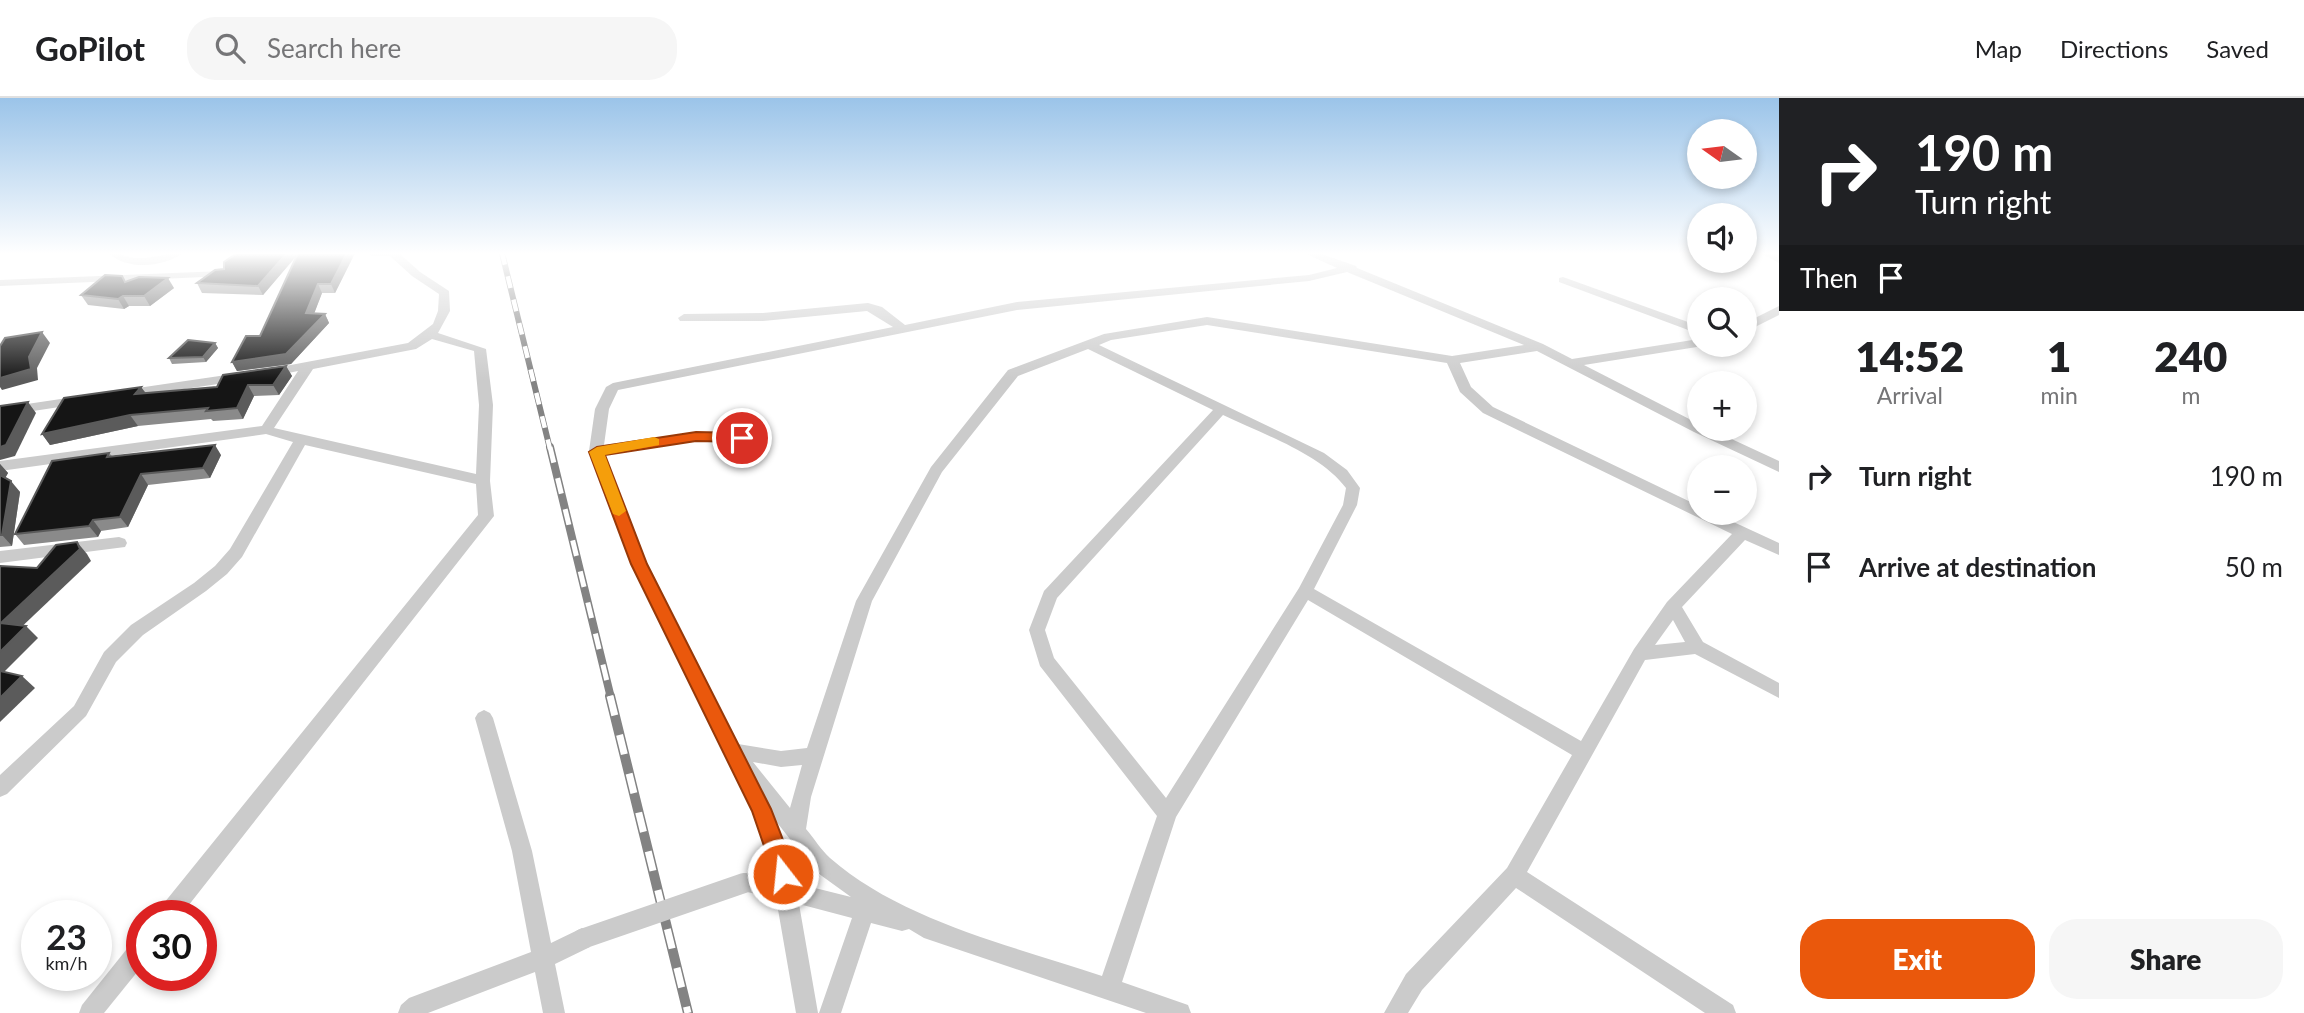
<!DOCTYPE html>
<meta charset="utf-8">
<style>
:root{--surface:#fff;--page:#f6f6f6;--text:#202124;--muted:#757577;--line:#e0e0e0;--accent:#ea580c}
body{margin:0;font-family:Lato,sans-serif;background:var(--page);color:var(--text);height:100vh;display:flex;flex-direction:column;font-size:26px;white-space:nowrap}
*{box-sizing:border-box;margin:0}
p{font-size:23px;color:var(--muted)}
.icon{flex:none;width:38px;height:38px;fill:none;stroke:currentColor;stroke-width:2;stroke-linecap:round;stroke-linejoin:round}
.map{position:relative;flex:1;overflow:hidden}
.details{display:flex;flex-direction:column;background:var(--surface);width:525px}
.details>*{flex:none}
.top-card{background:#202124;color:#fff;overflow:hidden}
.needle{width:46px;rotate:284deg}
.buttons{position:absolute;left:1687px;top:21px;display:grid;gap:14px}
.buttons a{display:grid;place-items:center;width:70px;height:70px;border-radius:50%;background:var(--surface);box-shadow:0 4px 10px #0003;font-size:35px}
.speed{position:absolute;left:21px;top:802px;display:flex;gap:14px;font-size:35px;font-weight:700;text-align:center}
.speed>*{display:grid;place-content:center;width:91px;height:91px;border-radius:50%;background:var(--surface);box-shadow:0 4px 10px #0003;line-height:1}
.speed small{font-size:18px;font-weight:400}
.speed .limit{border:10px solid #d22;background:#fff;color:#111}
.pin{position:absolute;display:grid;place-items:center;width:60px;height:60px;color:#fff;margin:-30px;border:4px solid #fff;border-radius:50%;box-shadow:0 2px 7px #0007}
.me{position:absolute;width:77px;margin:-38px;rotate:344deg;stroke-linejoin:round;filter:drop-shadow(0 0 5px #0008)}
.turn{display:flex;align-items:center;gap:24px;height:147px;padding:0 21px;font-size:32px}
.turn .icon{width:91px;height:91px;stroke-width:2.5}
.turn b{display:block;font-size:49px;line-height:60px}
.then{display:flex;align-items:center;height:66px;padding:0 21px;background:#0003;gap:14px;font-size:26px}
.eta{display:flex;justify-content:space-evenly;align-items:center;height:119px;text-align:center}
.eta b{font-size:42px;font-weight:800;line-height:49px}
.action{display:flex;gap:14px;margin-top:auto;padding:14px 21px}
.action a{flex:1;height:80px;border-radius:28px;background:var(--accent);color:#fff;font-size:28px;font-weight:800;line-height:80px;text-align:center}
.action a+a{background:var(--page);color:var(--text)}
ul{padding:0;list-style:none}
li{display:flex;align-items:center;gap:21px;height:91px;padding:0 21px}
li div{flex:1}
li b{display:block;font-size:26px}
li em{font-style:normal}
header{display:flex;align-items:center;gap:42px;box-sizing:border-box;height:98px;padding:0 35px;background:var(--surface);border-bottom:2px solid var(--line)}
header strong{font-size:33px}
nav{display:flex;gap:38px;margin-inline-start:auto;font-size:24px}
.search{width:490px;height:63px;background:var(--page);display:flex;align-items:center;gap:18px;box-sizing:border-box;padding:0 24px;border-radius:28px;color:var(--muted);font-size:26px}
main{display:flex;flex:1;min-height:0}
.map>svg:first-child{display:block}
</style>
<header>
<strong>GoPilot</strong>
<div class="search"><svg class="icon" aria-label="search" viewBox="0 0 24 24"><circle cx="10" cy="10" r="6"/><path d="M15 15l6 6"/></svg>Search here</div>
<nav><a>Map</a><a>Directions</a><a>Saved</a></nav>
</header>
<main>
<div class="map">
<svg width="1779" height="915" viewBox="0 0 1779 915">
<rect width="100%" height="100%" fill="#fff"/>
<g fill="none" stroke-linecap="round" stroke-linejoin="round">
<!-- minor -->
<g fill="#cbcbcb" fill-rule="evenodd">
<path d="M109 155C120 154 126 160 137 160 153 161 167 154 183 155 164 169 127 173 109 155Z"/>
<path d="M366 155H399L420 174 449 193 450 213 438 235 486 251 493 307 490 383 494 418 181 817H157L160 810 478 417 476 386 305 347 242 459 227 476 206 493 143 537 116 564 86 618 7 696 0 699V677L74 608 104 554 131 527 194 485 215 468 230 451 293 344 266 336 0 373V363L262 328 298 273 269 279 264 278V272L408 245 433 226 438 213 439 196 412 178 390 158H372ZM432 241 474 253 479 307 476 376 274 330 313 271 416 251Z"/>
<path d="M1304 155H1319L1356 168 1357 170 1543 246 1572 261 1699 241V247L1703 248 1584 267 1699 326V331H1710L1779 363V374L1694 334 1537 253 1460 265 1471 289 1493 309 1699 408V415H1714L1779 445V457L1745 442 1682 509 1703 544 1779 585V600L1695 556 1645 562 1527 774 1733 907 1736 915H1705L1516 790 1422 892 1408 915H1384L1406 876 1507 770 1572 657 1308 502 1176 719 1122 884 1188 907 1191 915H1146L924 840 909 831 902 833 871 825 841 915H819L852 820 799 806 818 915H796L776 800 737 792 734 785 737 778 744 775 773 779 770 760 752 713 631 466 589 353 595 311 606 289 613 285 893 229 867 213 763 223H680L678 220 684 216 763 215 868 205 882 209 905 227 1017 204 1309 177 1337 170ZM1347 174 1524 247 1452 258 1207 219 1104 236 1008 272 931 369 856 503 807 650 781 653 738 646 647 466 604 356 696 343 742 344 749 340C733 325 629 344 604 347L609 311 618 292 1017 212 1309 183ZM1207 227 1447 265 1460 294 1483 315 1732 436 1667 504 1634 551 1581 643 1314 491 1357 407 1360 390 1347 372 1324 355 1099 247 1111 242ZM1088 251 1213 312 1044 493 1029 532 1040 568 1157 718 1102 878C1013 848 902 823 830 760 821 752 814 740 806 731L811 699 872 503 942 374 1018 278ZM1223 317C1262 336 1320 355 1346 390L1343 407 1299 490 1166 700 1054 560 1045 532 1057 500ZM1673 522 1685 544 1655 547ZM753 664 781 669 802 667 790 710ZM775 722 815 773 851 799 795 785 790 760Z"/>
<polygon points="1761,155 1774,155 1779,157 1779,165"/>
<polygon points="223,173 227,174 227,178 0,188 0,182"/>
<polygon points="1563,179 1699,228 1699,236 1559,184 1559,180"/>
<polygon points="1779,208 1779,217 1745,234 1745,225"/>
<polygon points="240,275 247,279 245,282 124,300 117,296 124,292"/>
<polygon points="81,298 86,299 86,305 0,318 0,310"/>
<polygon points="119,439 125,441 127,445 125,449 0,465 0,453"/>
<polygon points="484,612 490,615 493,620 532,753 551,845 582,830 590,833 593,841 590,849 555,866 565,915 543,915 535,874 428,915 398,915 401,907 409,900 531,854 512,753 475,620 478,615"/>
<polygon points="142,839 142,868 104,915 79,915 82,907 134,842"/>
</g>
<!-- rail-far2 casing -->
<g stroke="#838383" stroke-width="6">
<polyline id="rail-far2" points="502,155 550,351"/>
</g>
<!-- rail-far1 casing -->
<g stroke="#838383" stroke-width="8">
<polyline id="rail-far1" points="550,349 611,600"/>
</g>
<!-- rail casing -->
<g stroke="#838383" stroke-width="10">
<polyline id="rail" points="610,598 688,915"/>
</g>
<!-- rail-far2 -->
<use href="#rail-far2" stroke="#fff" stroke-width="4.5" stroke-dasharray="12" stroke-linecap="butt"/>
<!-- rail-far1 -->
<use href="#rail-far1" stroke="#fff" stroke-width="5" stroke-dasharray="16" stroke-linecap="butt"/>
<!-- rail -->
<use href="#rail" stroke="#fff" stroke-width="7" stroke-dasharray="20" stroke-linecap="butt"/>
<!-- minor-bridge -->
<polyline stroke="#cbcbcb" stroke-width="20" points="582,841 744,785"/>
</g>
<!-- wall -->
<g fill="#8a8a8a">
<polygon points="237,155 355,155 335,195 322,195 314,215 325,216 329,225 291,266 237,273 232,264 260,238 297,157 263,197 202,195 197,185 224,171"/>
<polygon points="122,178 126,184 174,190 150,208 129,208 124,211 88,207 81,197"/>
<polygon points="215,245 218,250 206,264 172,266 169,260"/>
<polygon points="286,268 292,278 279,297 254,298 243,321 213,323 211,321 138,328 50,347 42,336 146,295 217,289"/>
<polygon points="109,355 112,358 221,357 210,380 148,387 128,429 101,433 98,439 24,447 15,436"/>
<polygon points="0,366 8,375 5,380 20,394 12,448 0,449"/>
</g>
<!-- shaded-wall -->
<g fill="#5b5b5b">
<polygon points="287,155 299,155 263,197 258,188"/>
<polygon points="347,155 355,155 335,195 331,186"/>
<polygon points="168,180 174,190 150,208 144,198"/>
<polygon points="318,186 322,195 311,224 306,215"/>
<polygon points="123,198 129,208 124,211 118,201"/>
<polygon points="325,216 329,225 291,266 237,273 232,264"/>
<polygon points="42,234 50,245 37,270 38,282 2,292 0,289 0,280"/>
<polygon points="215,245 218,250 206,264 203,259"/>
<polygon points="286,268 292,278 279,297 273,287"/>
<polygon points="248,287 254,298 243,321 237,310"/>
<polygon points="141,289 149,299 135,296"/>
<polygon points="28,304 36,315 15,358 0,362 0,349"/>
<polygon points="130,317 138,328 50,347 42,336"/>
<polygon points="215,347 221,357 210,380 203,370"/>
<polygon points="0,366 8,375 3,384 0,381"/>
<polygon points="141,376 148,387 128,429 120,419"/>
<polygon points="11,383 20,394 12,448 2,437"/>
<polygon points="93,422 101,433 98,439 89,428"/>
<polygon points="77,444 87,456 91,463 13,537 1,525"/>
<polygon points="26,528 38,540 0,578 0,554"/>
<polygon points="22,578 35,590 0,624 0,600"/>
</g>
<!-- building -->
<g fill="#151515" stroke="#5b5b5b" stroke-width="2">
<polygon points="237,155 287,155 258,188 197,185 215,172 224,171 224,164"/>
<polygon points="298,155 347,155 331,186 318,186 306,215 325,216 286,256 232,264 246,238 260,238"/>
<polygon points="105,177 122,178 125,184 139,179 168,180 144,198 123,198 118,201 81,197"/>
<polygon points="42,234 29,259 31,271 0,280 0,248 5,240"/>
<polygon points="188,242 215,245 203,259 169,260"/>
<polygon points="286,268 273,287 248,287 237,310 206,313 208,310 130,317 42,336 64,300 141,289 135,296 217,289 223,277"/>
<polygon points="28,304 6,347 0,349 0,308"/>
<polygon points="215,347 203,370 141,376 120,419 93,422 89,428 15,436 52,363 109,355 107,359"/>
<polygon points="0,377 11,383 2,437 0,437"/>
<polygon points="77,444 80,451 1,525 26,528 0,554 0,468 37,470 56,447"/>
<polygon points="0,573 22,578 0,600"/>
</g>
<!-- sky -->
<linearGradient id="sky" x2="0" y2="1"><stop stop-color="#9bc4e9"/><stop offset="0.55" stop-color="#fff"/><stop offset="1" stop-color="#fff" stop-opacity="0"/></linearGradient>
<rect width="1779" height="283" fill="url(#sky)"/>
<!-- route -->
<polygon fill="#ea580c" stroke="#983908" stroke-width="2" points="696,334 742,335 749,340 742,344 696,343 605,357 647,466 771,711 790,760 794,776 791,783 783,786 776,783 752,713 631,466 589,354 597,349"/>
<!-- slow -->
<polygon fill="#f59e0b" points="654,339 659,341 659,347 605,357 626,413 619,418 613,416 589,354 597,349"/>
</svg>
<div class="buttons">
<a><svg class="needle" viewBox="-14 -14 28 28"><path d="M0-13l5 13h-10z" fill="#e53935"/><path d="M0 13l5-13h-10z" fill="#757577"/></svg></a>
<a><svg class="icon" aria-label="sound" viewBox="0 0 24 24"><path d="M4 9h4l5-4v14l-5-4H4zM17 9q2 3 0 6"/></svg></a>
<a><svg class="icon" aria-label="search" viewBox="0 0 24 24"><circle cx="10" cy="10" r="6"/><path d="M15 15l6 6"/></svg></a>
<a>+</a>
<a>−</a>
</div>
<div class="speed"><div>23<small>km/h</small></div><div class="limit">30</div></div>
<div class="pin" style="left:742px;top:340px;background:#d93025"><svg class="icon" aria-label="arrive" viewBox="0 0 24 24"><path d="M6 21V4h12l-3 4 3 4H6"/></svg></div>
<svg class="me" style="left:783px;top:776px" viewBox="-20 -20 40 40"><circle r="17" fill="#ea580c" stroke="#fff" stroke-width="3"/><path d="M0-11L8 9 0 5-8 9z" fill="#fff"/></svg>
</div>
<section class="details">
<div class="top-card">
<div class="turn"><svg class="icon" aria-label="right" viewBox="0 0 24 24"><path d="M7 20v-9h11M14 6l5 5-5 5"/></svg><div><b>190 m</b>Turn right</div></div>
<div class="then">Then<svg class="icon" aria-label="arrive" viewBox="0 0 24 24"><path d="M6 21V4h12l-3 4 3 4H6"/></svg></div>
</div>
<div class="eta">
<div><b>14:52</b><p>Arrival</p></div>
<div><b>1</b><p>min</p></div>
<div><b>240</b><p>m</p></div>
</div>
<ul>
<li><svg class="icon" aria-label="right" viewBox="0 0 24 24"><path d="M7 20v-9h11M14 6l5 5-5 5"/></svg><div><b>Turn right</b></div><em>190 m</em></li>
<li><svg class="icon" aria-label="arrive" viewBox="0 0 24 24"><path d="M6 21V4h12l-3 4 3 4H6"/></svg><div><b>Arrive at destination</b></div><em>50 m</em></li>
</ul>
<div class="action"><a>Exit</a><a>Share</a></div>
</section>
</main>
